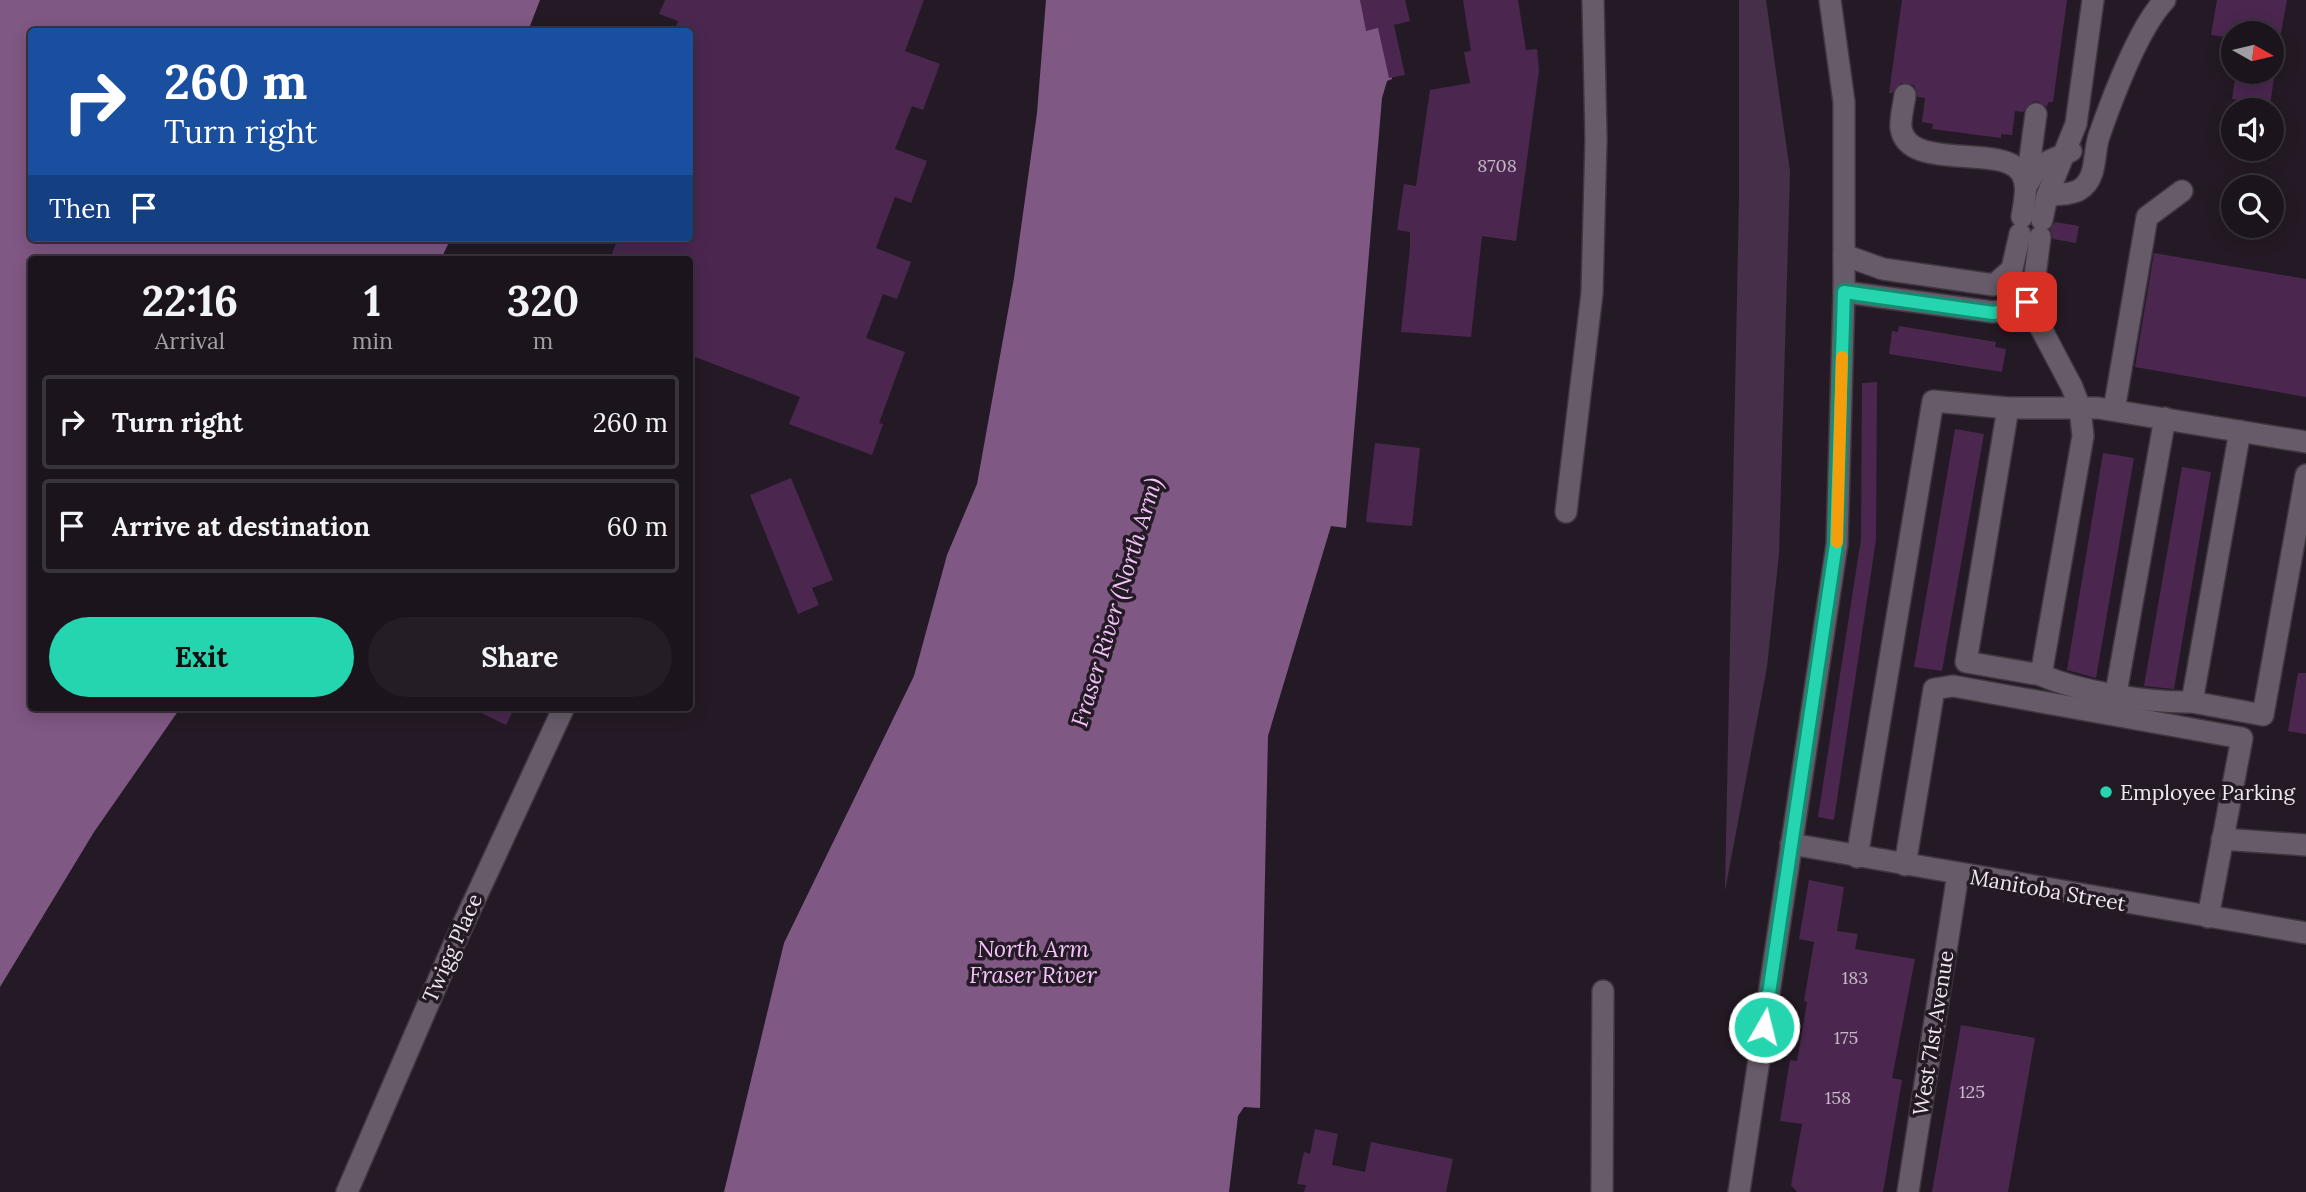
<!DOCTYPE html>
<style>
:root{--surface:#1b141c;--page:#241d25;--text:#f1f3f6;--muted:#a09ea3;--line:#39333b;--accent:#24d5af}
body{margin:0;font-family:Lora,serif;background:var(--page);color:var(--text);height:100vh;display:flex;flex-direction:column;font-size:26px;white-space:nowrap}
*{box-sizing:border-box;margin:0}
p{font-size:23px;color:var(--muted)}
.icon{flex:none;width:38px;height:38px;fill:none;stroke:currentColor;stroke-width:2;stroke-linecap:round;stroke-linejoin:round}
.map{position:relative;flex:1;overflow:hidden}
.drawer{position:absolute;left:28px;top:256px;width:665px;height:455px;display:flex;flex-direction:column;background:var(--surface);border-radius:7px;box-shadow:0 4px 18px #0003,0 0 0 2px var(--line)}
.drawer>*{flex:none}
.guide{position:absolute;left:28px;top:28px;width:665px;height:214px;border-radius:7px;box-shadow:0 4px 18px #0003,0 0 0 2px var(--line);background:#1a4fa0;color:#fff;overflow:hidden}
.needle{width:46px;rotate:98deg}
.fabs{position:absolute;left:2221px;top:21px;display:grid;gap:14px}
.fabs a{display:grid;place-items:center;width:63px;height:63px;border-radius:50%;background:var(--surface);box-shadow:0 4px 18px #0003,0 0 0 2px var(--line);font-size:35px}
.pin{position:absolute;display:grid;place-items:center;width:60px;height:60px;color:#fff;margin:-30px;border-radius:14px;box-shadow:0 4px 10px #0006}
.me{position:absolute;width:77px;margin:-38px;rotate:8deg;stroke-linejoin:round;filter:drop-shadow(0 0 5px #0008)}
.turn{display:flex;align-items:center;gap:24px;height:147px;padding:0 21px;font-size:32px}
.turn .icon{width:91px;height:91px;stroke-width:2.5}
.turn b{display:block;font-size:49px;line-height:60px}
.then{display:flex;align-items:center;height:66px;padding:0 21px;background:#0003;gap:14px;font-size:26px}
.eta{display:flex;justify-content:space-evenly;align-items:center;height:119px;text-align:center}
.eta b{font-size:42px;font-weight:700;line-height:49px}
.cta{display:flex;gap:14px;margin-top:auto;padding:14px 21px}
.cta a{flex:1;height:80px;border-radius:42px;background:var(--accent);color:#111;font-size:28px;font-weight:700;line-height:80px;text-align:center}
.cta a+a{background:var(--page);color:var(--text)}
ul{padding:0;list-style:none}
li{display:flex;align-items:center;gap:21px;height:94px;margin:0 14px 10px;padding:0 7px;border:4px solid var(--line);border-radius:7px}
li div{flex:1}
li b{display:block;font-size:26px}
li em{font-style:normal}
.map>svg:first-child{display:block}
</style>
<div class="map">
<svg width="2306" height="1192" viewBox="0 0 2306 1192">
<rect width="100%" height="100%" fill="#241a25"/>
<!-- green -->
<polygon fill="#462f48" points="1739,0 1766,0 1790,172 1779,554 1767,667 1725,891 1739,196"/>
<!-- water -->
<g fill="#805884">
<polygon points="0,0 540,0 528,31 32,32 32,238 451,238 441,259 32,259 32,707 181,707 94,832 0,987"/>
<polygon points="1046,0 1376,0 1392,79 1387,81 1382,98 1346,528 1331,526 1268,736 1260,1108 1244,1107 1238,1116 1229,1192 724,1192 784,943 914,676 947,555 977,484 1014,278 1037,113"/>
</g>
<!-- building -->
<g fill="#4b2750">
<polygon points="665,0 924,0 905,51 940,64 923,110 912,106 895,149 927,161 911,203 895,197 876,248 911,262 897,299 883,294 866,338 905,352 879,423 883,424 872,455 789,424 800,397 690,355 690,259 610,259 618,238 690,238 690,32 674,32 678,21 659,14"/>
<polygon points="1360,0 1405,0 1410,21 1394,25 1405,75 1389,78 1378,28 1366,31"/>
<polygon points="1463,0 1518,0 1526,50 1537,49 1539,70 1516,241 1482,236 1471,337 1401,332 1410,248 1410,232 1397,230 1404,184 1416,186 1430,90 1470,83 1464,52 1471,51"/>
<polygon points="1902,0 2067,0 2053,102 2048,102 2047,107 2038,101 2032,102 2023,112 2015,111 2012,135 2001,134 2001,138 1932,129 1933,124 1922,122 1925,98 1918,97 1914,85 1901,83 1892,93 1889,93"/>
<polygon points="2217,0 2287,0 2281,33 2233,33 2233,38 2211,35"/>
<polygon points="2236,72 2275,72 2270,105 2232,99"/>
<polygon points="2055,222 2079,226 2076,243 2053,239 2050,230"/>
<polygon points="2154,253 2306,279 2306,397 2135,367"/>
<polygon points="1899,326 1996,342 1995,347 2006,349 2002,372 1889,354 1892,331 1898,332"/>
<polygon points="1877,382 1876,540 1834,820 1818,817 1861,539 1862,383"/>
<polygon points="1955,429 1984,434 1942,671 1914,667"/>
<polygon points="1375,443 1420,448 1412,526 1366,522"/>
<polygon points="2103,453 2134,458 2096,678 2067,670"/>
<polygon points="2182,467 2211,472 2174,689 2144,686"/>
<polygon points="791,478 833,580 812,588 819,605 798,614 750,495"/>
<polygon points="2298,673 2306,673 2306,734 2288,731"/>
<polygon points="469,707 515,707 506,725"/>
<polygon points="1809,880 1844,887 1837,931 1858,934 1855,949 1915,959 1892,1078 1902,1080 1883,1192 1797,1192 1791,1185 1802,1124 1780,1121 1790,1060 1797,1061 1807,1002 1804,1001 1814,942 1799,939"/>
<polygon points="1961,1025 2035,1038 2008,1192 1932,1192"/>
<polygon points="1315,1129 1338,1134 1332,1165 1365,1172 1371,1142 1453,1159 1446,1192 1304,1192 1306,1185 1297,1184 1304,1152 1310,1154"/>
</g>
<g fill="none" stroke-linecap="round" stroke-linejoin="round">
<!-- minor casing -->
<g stroke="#3f3740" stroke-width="24">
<g id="minor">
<path d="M1905 95C1904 104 1900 118 1901 128 1907 171 1997 145 2019 170 2030 182 2024 203 2022 217"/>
<polyline points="2027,181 2036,114"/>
<polyline points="2026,187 2038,166 2071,151"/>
<path d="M2047 196C2056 194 2071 195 2079 190 2098 179 2093 153 2099 136 2112 99 2139 27 2165 0"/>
<polyline points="2042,220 2047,196 2076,124 2093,0"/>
<polyline points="1844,255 1883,269 1994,285 2012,269 2020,234"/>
<polyline points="1844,292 1993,312 2020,308 2027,302 2033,291 2040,237"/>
<polyline points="2008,408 1966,662 2041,675 2083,436 2080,408 2072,387 2027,302"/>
<polyline points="2114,410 2147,217 2182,191"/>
<polyline points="2240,431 2192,702 2263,715 2306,475"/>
<polyline points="1566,512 1592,293 1596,139 1593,0"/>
<path d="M2041 675C2080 692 2150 703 2192 702"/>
<polyline points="2116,693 2165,418"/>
<polyline points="2222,839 2306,845"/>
<polyline points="1791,844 2306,933"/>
<polyline points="1857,857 1933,401 2008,408 2098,408 2306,442"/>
<polyline points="1905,865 1934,689 1953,686 2242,738 2208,917"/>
<polyline points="347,1192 455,942 564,707"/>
<polyline points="1602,1192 1603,991"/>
<polyline points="1739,1192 1837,544 1844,292 1844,102 1830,0"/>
<polyline points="1908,1192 1958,874"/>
</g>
</g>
<!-- minor -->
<use href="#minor" stroke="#675b69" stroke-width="21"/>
</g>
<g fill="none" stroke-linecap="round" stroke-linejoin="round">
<!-- route casing -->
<g stroke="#178a72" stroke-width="18">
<polyline id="route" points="1764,1027 1836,544 1844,292 1993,313 2021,308 2027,302"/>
</g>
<!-- route -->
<use href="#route" stroke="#24d5af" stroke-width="12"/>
<!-- slow -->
<polyline stroke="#f59e0b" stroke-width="12" points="1837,542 1842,357"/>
</g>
<!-- markers -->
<circle fill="#24d5af" stroke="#241a25" stroke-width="2.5" cx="2106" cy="792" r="7"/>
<g text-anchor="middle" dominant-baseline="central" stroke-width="7" stroke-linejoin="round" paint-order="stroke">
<!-- number labels -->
<g font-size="18" fill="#c7b8c8">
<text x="1497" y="165">8708</text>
<text x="1855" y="977">183</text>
<text x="1846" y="1037">175</text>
<text x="1972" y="1091">125</text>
<text x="1838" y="1097">158</text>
</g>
<!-- poi labels -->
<g font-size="21" fill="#f0e8f0" stroke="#241a25" text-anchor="start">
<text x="2120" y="792">Employee Parking</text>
</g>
<!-- street labels -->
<g font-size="21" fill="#f0e8f0" stroke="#241a25">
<text transform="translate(2048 890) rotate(10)">Manitoba Street</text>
<text transform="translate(452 948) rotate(-66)">Twigg Place</text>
<text transform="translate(1933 1033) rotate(-81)">West 71st Avenue</text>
</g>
<!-- water labels -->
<g font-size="23" font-style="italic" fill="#f4c3fa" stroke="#241a25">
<text transform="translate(1116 602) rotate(-73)">Fraser River (North Arm)</text>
<text x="1033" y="948">North Arm<tspan x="1033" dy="26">Fraser River</tspan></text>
</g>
</g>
</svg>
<div class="fabs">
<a><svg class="needle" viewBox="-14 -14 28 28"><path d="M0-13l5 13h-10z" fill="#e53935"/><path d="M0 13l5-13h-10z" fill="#a09ea3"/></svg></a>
<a><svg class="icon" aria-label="sound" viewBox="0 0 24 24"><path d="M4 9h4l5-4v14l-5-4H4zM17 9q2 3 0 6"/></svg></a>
<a><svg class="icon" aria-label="search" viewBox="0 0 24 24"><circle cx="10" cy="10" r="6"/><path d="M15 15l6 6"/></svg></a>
</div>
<div class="pin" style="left:2027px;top:302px;background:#d93025"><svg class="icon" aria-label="arrive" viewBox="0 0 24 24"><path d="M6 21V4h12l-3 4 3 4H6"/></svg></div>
<svg class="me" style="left:1764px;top:1027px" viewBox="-20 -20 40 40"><circle r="17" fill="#24d5af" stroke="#fff" stroke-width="3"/><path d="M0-11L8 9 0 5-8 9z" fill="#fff"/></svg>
<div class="guide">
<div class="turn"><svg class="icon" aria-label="right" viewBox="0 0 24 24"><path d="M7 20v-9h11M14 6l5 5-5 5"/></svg><div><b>260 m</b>Turn right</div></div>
<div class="then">Then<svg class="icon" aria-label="arrive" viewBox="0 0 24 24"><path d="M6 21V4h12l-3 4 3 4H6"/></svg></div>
</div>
<section class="drawer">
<div class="eta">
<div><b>22:16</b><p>Arrival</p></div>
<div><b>1</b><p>min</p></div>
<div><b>320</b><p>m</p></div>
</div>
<ul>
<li><svg class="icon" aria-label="right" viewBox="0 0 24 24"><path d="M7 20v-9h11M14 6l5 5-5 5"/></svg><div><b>Turn right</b></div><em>260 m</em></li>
<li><svg class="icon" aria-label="arrive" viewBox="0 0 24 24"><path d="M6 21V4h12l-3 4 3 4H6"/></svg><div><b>Arrive at destination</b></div><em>60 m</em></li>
</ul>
<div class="cta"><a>Exit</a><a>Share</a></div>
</section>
</div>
